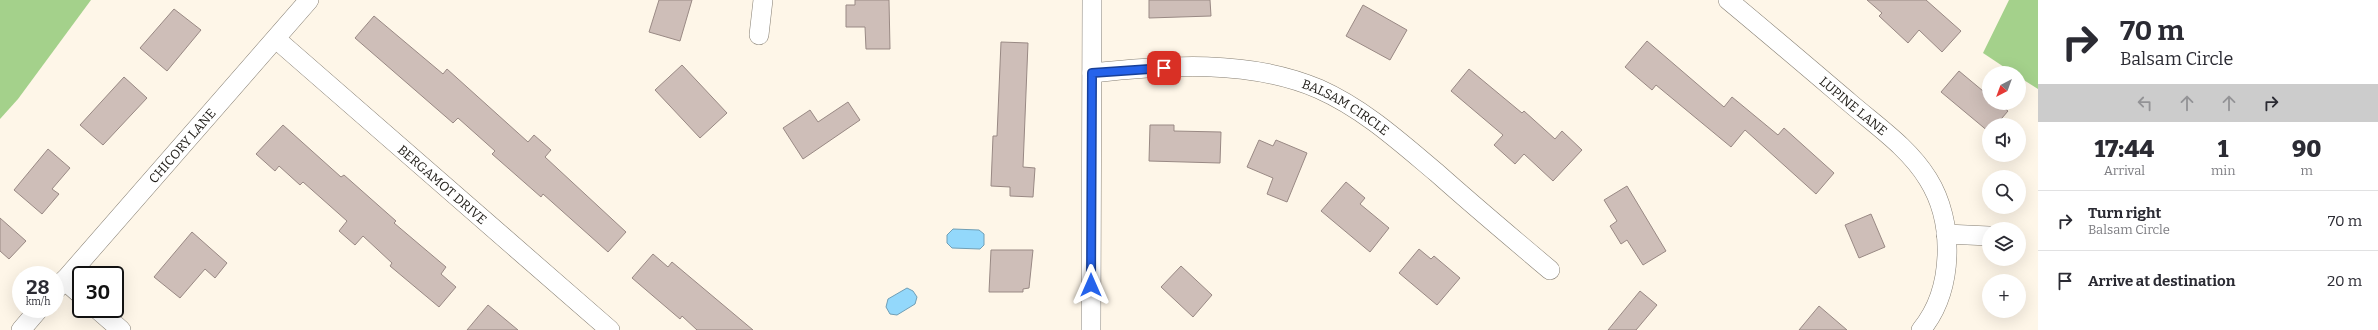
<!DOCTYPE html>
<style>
:root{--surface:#fff;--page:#f2f2f3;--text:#2b2b33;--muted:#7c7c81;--line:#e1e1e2}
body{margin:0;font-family:Bitter,serif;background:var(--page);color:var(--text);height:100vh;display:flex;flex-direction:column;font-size:15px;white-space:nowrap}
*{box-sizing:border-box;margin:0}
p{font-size:13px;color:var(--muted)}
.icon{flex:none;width:22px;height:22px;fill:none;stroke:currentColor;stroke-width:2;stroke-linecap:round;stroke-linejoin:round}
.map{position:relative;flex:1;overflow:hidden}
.panel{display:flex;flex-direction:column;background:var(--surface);width:340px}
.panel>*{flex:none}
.hud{background:#fff;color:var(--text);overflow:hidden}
.needle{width:26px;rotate:221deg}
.buttons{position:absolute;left:1982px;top:66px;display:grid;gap:8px}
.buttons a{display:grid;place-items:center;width:44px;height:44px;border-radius:50%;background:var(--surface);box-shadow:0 4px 16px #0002;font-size:20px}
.speed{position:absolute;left:12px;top:266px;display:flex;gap:8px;font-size:20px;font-weight:700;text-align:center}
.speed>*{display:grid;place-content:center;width:52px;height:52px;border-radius:50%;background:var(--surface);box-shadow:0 4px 16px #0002;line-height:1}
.speed small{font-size:10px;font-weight:400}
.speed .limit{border:2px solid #111;border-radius:6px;background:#fff;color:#111}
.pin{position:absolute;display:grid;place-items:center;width:34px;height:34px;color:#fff;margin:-17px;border-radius:8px;box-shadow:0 2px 6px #0006}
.me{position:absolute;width:44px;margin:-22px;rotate:0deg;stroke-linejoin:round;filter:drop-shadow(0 0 3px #0008)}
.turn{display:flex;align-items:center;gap:14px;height:84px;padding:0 16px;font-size:18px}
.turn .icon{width:52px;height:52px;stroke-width:2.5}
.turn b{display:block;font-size:28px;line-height:34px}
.lanes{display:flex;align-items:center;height:38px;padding:0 16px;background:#0003;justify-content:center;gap:20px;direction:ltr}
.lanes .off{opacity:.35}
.eta{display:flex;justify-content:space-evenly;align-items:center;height:68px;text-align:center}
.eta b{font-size:24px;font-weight:800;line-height:28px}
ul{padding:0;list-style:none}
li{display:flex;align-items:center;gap:12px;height:60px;padding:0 16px;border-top:1px solid var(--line)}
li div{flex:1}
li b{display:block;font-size:15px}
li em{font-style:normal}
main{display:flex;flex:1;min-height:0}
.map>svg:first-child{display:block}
</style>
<main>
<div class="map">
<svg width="2038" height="330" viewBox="0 0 2038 330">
<rect width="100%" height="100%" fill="#fef6e8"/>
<!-- forest -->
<g fill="#a4d18b">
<polygon points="0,0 91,0 18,99 0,119"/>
<polygon points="2009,0 2038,0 2038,89 2019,77 2019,73 2013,73 1983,53"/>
</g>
<!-- water -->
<g fill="#93d8fb" stroke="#709fb6">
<polygon points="953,229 979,230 984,234 984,245 980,249 952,248 947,243 947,235"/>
<polygon points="907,288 913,291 917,297 915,304 897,315 890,314 886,307 888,299"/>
</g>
<!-- building -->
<g fill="#cebeb8" stroke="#998984">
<polygon points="659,0 692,0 680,41 649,32"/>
<polygon points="855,0 889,0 890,49 866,49 865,27 846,27 846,5 855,5"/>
<polygon points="1149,0 1210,0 1211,16 1149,18"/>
<polygon points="1867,0 1926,0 1961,31 1942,52 1919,30 1908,43 1879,16 1882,13"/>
<polygon points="1363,5 1407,30 1390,60 1346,36"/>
<polygon points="174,9 201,30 167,71 140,48"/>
<polygon points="374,16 443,74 447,69 528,142 534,135 551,150 545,157 626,232 608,252 543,194 541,197 492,154 495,151 458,118 453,123 355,38"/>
<polygon points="1647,41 1724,107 1732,97 1778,135 1784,128 1834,173 1816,194 1745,130 1731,147 1656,85 1652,90 1625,67"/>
<polygon points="1001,42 1028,43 1023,167 1035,168 1033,197 1010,196 1010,187 991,186 993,136 997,136"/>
<polygon points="682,65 727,113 700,138 655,90"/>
<polygon points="1469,69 1522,113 1524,111 1555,139 1562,131 1582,150 1553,181 1524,154 1515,164 1494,145 1503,135 1451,91"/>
<polygon points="1959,71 1989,96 1989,103 1998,103 2008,111 1996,125 1989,125 1989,132 1941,92"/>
<polygon points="124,77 147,98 103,145 80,125"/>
<polygon points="848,102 860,120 803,159 783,128 810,110 818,122"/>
<polygon points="283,125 341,177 344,175 396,221 394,223 446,267 441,274 456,287 439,307 390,266 392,263 363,236 355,245 339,231 347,221 303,182 300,185 279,166 275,171 256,154"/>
<polygon points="1150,125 1174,125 1174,131 1221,132 1220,163 1149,161"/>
<polygon points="1259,140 1273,146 1276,140 1307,153 1287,202 1267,194 1273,178 1247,167"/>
<polygon points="48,149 70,168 52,189 59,194 42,214 14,190"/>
<polygon points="1346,182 1365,198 1360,204 1389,228 1370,252 1321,211"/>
<polygon points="1627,186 1666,251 1643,265 1627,240 1621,244 1610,226 1617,221 1604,200"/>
<polygon points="1871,214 1885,247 1859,258 1845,225"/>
<polygon points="0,218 26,241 9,259 0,251"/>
<polygon points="192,232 227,263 215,278 205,269 180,298 154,277"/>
<polygon points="1419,249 1431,259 1434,256 1460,278 1437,305 1399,273"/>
<polygon points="991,250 1033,250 1029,288 1023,289 1023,292 989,292"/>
<polygon points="653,254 668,267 672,262 753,330 697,330 682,316 680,319 632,278"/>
<polygon points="1181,266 1212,295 1193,317 1161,287"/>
<polygon points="1640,291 1657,305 1636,330 1608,330"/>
<polygon points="488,305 518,330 467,330"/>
<polygon points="1819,306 1847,330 1799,330"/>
</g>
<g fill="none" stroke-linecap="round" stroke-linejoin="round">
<!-- street casing -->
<g stroke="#857e72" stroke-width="20">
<g id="street">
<path id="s1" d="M1728 0C1769 34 1810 69 1850 103 1878 127 1909 148 1928 179 1955 222 1954 290 1921 330"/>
<polyline points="759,35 763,0"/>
<path id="s2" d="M276 39 610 330"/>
<path id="s3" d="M1092 73C1166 65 1249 59 1319 89 1364 109 1400 142 1437 173 1474 206 1512 238 1550 270"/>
<polyline points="1946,234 1989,236"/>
<polyline points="64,280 81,295"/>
<path id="s4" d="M55 291 309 0"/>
<polyline points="97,309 121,330"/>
<polyline points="21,330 39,309"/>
<polyline points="1091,330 1092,0"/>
</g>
</g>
<!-- street -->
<use href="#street" stroke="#fff" stroke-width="19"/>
</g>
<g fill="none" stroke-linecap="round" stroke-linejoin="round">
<!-- route casing -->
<g stroke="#184099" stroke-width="10">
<polyline id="route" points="1091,285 1092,73 1164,68"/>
</g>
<!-- route -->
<use href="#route" stroke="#2563eb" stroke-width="7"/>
</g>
<g text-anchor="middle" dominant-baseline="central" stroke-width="3" stroke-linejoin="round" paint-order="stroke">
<!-- street labels -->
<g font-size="13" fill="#1e1b16" stroke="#fef6e8">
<text stroke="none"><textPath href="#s1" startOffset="164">LUPINE LANE</textPath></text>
<text stroke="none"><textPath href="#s3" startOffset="262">BALSAM CIRCLE</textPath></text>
<text stroke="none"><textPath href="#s4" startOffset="193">CHICORY LANE</textPath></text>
<text stroke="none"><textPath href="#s2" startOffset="221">BERGAMOT DRIVE</textPath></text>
</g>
</g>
</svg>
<div class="buttons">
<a><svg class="needle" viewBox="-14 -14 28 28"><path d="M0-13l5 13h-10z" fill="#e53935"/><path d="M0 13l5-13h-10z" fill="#7c7c81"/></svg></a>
<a><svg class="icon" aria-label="sound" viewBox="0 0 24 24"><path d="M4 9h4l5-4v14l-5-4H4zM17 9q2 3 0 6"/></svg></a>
<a><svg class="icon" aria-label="search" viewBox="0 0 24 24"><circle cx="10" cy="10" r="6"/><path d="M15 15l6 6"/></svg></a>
<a><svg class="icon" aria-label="layers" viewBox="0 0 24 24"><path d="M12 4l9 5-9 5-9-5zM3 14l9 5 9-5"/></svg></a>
<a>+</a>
</div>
<div class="speed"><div>28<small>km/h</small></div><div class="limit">30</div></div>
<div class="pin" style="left:1164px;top:68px;background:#d93025"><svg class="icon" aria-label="arrive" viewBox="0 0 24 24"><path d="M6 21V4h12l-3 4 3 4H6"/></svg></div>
<svg class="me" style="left:1091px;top:285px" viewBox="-20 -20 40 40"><path d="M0-17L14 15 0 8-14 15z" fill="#2563eb" stroke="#fff" stroke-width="4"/></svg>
</div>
<section class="panel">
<div class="hud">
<div class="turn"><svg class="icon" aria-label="right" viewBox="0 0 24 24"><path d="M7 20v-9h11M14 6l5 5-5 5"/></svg><div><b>70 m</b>Balsam Circle</div></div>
<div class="lanes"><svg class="icon off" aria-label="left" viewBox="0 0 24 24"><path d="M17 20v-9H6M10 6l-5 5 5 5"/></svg><svg class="icon off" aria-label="ahead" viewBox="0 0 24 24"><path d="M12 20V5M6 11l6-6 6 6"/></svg><svg class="icon off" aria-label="ahead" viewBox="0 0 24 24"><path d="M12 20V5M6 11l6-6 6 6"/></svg><svg class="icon" aria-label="right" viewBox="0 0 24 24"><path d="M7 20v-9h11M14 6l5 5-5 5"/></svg></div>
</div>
<div class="eta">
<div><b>17:44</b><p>Arrival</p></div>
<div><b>1</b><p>min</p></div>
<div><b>90</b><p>m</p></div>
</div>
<ul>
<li><svg class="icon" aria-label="right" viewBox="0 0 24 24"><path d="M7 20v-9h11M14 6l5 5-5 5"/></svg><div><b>Turn right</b><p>Balsam Circle</p></div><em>70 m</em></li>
<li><svg class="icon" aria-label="arrive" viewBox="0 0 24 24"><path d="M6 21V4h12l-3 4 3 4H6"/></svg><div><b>Arrive at destination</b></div><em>20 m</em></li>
</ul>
</section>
</main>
